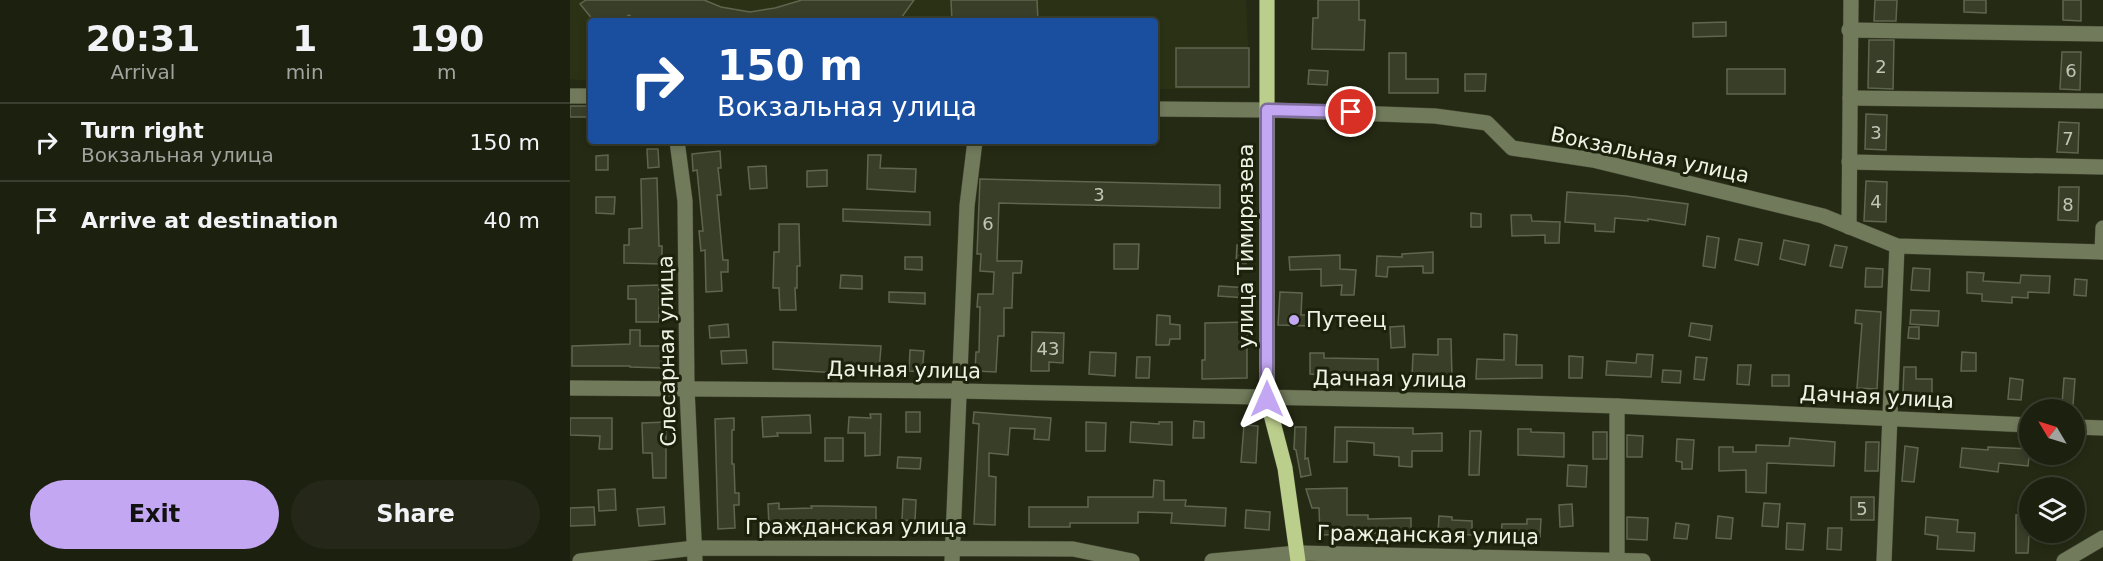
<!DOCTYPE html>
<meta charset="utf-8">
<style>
:root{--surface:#1c200f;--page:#252818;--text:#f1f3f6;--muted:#a0a39e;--line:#3a3e2f;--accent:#c3a7f2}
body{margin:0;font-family:"DejaVu Sans",sans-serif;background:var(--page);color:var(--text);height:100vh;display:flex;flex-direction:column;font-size:22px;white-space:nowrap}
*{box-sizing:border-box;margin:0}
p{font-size:20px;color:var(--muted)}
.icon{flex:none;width:33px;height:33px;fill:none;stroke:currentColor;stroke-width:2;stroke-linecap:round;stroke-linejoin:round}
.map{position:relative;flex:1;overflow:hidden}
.details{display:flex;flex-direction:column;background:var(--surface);width:570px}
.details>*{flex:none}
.guide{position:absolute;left:18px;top:18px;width:570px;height:126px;border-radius:6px;box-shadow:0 3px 9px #0003,0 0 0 2px var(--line);background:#1a4fa0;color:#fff;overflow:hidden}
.needle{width:39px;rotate:308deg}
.fabs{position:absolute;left:1449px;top:399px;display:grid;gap:12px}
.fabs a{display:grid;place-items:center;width:66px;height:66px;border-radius:50%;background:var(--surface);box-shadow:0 3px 9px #0003,0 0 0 2px var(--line);font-size:30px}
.pin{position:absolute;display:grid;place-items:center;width:51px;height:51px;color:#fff;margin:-26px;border:3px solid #fff;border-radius:50%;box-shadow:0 2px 6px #0007}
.me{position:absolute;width:66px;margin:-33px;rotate:0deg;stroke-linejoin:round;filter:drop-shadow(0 0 4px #0008)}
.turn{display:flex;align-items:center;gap:21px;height:126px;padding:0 30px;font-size:27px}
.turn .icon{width:78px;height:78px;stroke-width:2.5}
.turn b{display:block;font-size:42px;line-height:51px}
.eta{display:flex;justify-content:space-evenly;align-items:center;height:102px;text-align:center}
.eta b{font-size:36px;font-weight:700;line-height:42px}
.primary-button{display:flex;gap:12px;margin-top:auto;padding:12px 30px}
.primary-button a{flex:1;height:69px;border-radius:36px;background:var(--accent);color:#111;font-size:24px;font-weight:700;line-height:69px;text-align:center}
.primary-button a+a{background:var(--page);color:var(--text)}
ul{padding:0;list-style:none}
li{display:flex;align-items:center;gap:18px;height:78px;padding:0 30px;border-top:2px solid var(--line)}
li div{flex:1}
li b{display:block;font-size:22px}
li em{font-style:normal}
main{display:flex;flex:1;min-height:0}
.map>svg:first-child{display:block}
</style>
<main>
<section class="details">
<div class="eta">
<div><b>20:31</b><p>Arrival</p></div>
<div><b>1</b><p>min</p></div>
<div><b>190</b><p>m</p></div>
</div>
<ul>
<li><svg class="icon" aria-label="right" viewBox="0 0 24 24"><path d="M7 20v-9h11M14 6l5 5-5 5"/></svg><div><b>Turn right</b><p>Вокзальная улица</p></div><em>150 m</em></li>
<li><svg class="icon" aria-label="arrive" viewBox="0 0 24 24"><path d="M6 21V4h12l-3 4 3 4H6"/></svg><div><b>Arrive at destination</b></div><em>40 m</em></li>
</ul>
<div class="primary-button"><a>Exit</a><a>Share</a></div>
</section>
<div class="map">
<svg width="1533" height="561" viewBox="0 0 1533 561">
<rect width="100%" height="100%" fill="#252a14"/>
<!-- built -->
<polygon fill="#2a3114" points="0,0 676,0 680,89 585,89 585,21 21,21 21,81 0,79"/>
<!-- building -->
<g fill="#383e28" stroke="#5f664e" stroke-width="1.5">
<polygon points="16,0 134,0 151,7 180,12 205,8 232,0 344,0 329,21 67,21 59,15 50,21 24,21 10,4"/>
<polygon points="381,0 467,0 468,21 382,21"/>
<polygon points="748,0 789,0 789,20 795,20 794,50 742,49 743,18 748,18"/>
<polygon points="1305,0 1327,0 1326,21 1304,21"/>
<polygon points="1394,0 1416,0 1416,13 1394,12"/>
<polygon points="1493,0 1511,0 1511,21 1493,20"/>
<polygon points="1156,22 1156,36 1123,37 1123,23"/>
<polygon points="1299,40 1324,40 1323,89 1298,88"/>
<rect x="606" y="48" width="73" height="39"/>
<polygon points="1492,52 1511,52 1510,90 1490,89"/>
<polygon points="819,53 836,53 836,79 868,79 868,93 819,93"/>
<rect x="1157" y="69" width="58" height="25"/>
<polygon points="739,70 758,71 757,85 738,84"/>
<polygon points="895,74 916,74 915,91 895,91"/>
<rect x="0" y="106" width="20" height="11"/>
<polygon points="1296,114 1317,115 1316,150 1295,149"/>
<polygon points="1489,122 1509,123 1508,153 1487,152"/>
<polygon points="77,149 88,149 89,167 78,168"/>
<polygon points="150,151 151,168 148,168 151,195 147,195 153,260 158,260 158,272 151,272 152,291 136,292 135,250 131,251 129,231 133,231 127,170 123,171 122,154"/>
<polygon points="38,155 38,170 26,170 26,156"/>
<polygon points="298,155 311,155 310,168 346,169 345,192 297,189"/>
<polygon points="196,166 197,188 180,189 178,167"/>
<polygon points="257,170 257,186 237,187 237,171"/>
<polygon points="87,178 89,246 92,246 92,264 54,263 54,245 59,245 59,229 72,228 71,179"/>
<polygon points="410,179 650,185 650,208 429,203 427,261 452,261 451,273 443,273 442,308 434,308 434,336 428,336 426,372 405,371 406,352 409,352 410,307 407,307 408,294 423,294 424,272 410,271 411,254 407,254"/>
<polygon points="1296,181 1317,182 1316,222 1294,221"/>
<polygon points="1489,187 1509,187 1508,221 1488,220"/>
<polygon points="997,192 1056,196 1118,204 1115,225 1078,219 1078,221 1045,218 1044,232 1025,231 1025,224 995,222"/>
<polygon points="26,197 45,197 44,214 26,213"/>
<polygon points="273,209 360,212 360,225 273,221"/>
<polygon points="901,213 911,214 911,227 901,227"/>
<polygon points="941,215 961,215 962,221 990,222 989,243 975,243 975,235 942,236"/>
<polygon points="209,224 229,224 230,266 227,266 227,288 225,288 226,310 210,310 209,288 203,288 204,252 209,252"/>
<polygon points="1137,236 1149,238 1145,268 1133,266"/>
<polygon points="1169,239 1192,243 1188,265 1165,260"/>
<polygon points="1214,240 1239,245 1235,265 1210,259"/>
<polygon points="544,244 569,244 568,269 544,269"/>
<polygon points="667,245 677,246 676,264 666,263"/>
<polygon points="1265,245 1277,247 1272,268 1260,266"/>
<polygon points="863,252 863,273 853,273 853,266 818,267 817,277 806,276 807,256 832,257 832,254"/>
<polygon points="770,255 770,269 786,270 784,295 771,295 772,285 751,286 751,269 720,270 719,257"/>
<polygon points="335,257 352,257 352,270 335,269"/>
<polygon points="1296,268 1313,269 1312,287 1295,287"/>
<polygon points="1343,268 1360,269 1359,291 1341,290"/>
<polygon points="1397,272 1414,273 1413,281 1450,283 1451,275 1480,276 1479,293 1458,292 1458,298 1442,297 1442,303 1412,301 1412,294 1397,293"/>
<polygon points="271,275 292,276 292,289 270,288"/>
<polygon points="1505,279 1517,280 1516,296 1504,295"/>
<polygon points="89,285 89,322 66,322 66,299 58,299 58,286"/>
<polygon points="649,286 679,288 678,298 648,296"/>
<polygon points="319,292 355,293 355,304 319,302"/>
<polygon points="710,292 732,293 731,315 741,315 741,326 708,325"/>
<polygon points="1286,310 1311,312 1307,389 1287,388 1292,324 1285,323"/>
<polygon points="1341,310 1369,311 1368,326 1340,324"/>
<polygon points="587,315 600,316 600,324 610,325 610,339 600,339 599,345 586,345"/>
<polygon points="677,322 677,378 632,379 632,360 635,360 635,323"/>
<polygon points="1121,323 1142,326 1140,340 1119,336"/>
<polygon points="158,324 159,337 140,338 139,326"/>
<polygon points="834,326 835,347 821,348 820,327"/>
<polygon points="1339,327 1349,327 1349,339 1338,338"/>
<polygon points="60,330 70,330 70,346 92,346 92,368 60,367 60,366 2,366 2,346 60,344"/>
<polygon points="462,332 494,333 493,363 479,362 479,371 461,371"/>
<polygon points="934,334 947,335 946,365 972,365 972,378 906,379 907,359 934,360"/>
<polygon points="868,339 881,339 882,378 842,377 843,354 868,355"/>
<polygon points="203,342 311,346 309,371 285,370 285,372 252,372 203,369"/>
<polygon points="176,350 177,363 152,364 151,351"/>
<polygon points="340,350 354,351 352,372 339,371"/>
<polygon points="520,352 546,353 545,376 519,374"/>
<polygon points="1392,352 1406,353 1406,371 1391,371"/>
<polygon points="740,353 754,353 754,358 808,359 808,378 740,374"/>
<polygon points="1067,354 1083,355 1081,377 1036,375 1037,361 1066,363"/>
<polygon points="999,356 1013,357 1012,378 999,378"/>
<polygon points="567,357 580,357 579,378 566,378"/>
<polygon points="1126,357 1137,358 1134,380 1124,379"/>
<polygon points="1168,365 1181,365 1179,385 1167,384"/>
<polygon points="1334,367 1346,367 1346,379 1362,379 1362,395 1333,393"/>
<polygon points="1093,370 1111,371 1110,383 1092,382"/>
<rect x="1202" y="375" width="17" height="11"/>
<polygon points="1440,378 1453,380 1451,400 1438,399"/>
<polygon points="1494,378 1505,379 1503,405 1492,404"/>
<rect x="336" y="412" width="14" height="20"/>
<polygon points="404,412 481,418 479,440 464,439 465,429 440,428 438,455 419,453 419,476 426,477 425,525 404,524 409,424 403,423"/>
<polygon points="300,414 311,414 310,455 295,456 295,433 278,433 279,417 301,418"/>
<polygon points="240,415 241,433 207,433 208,436 193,437 192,417"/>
<polygon points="0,418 42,418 42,449 29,449 30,436 0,435"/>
<polygon points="164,418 164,430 162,430 162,464 164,464 165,493 169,493 169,505 164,505 165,528 148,529 145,419"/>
<polygon points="624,421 634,422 634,438 623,438"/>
<polygon points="96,422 96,478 83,478 82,453 73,453 72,423"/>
<polygon points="516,422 536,423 535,451 516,451"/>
<polygon points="561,422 589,424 589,422 602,422 602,445 560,442"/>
<polygon points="674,425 688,426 686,463 671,462"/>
<polygon points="725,427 736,427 735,459 738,458 741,475 731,477 726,450 724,449"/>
<polygon points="765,427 843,428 843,434 872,433 872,451 842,451 842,467 829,466 829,457 804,455 804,443 777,441 777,462 764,462"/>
<polygon points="948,429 961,429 961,432 994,433 994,457 948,455"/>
<polygon points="900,431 911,431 909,475 899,475"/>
<rect x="1023" y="432" width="14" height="27"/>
<polygon points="1057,435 1073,436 1072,457 1057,457"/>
<rect x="255" y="438" width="18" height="23"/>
<polygon points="1220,438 1265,442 1264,466 1197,463 1196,493 1176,492 1176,470 1149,471 1149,447 1163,447 1163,452 1186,452 1186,445 1219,446"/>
<polygon points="1107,439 1124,440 1122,469 1112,469 1112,462 1106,461"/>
<polygon points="1296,442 1309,442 1308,471 1295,471"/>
<polygon points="1335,446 1348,448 1344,482 1332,481"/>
<polygon points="1418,447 1460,449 1458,466 1429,463 1428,472 1390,467 1392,448 1418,450"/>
<polygon points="328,457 351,458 350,469 327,468"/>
<polygon points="998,465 1017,466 1016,487 997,486"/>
<polygon points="584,480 594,481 594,500 616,500 615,506 656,508 655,526 601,523 602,513 568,512 568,523 500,523 500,527 459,527 459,507 518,507 518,497 583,497"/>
<polygon points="777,488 777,515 798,515 798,519 841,518 841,533 797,533 797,534 750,535 749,508 742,508 736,489"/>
<polygon points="45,489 46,510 29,511 28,490"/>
<rect x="1281" y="497" width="23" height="23"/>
<polygon points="333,499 346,500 345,521 332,520"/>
<polygon points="209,503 209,509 242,508 241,506 254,506 306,507 306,524 199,527 198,504"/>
<polygon points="1194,503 1210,504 1208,527 1192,526"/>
<polygon points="1002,504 1003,526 990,527 989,505"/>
<polygon points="24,507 25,525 0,526 0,508"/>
<polygon points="94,507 95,524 69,526 67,509"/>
<polygon points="676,510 700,512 699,530 675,528"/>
<polygon points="1446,515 1460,515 1458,553 1446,553"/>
<polygon points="869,516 882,517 882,520 902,521 902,535 868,533"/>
<polygon points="1148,516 1163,518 1161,539 1146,538"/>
<polygon points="1057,517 1078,518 1077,540 1057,539"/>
<polygon points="1356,517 1388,520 1387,532 1405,533 1404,551 1367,549 1368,536 1355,534"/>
<polygon points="957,519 971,519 970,537 931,536 932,524 957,524"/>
<polygon points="1106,523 1119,525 1117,539 1104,538"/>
<polygon points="1217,523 1235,524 1233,550 1216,549"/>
<polygon points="1258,528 1272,528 1271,550 1257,549"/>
</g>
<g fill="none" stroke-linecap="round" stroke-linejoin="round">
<!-- minor casing -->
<g stroke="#414631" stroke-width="16">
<g id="minor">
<polyline points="1279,30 1533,34"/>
<polyline points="0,96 21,96"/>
<polyline points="1280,98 1533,101"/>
<polyline points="585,109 697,110 865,116 917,123 942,148 1023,160 1253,216 1327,246 1533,252"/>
<polyline points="107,141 115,201 117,389 125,561"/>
<polyline points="1279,162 1533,167"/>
<polyline points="1279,227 1281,0"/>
<polyline points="1532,252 1533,228"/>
<polyline points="0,388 389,391 889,401 1047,406 1460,425"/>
<polyline points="1504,427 1533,428"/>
<polyline points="10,561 125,548 503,549 562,561"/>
<polyline points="382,561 397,206 405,141"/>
<polyline points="642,561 728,553 1073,561"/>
<polyline points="1047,561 1047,406"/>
<polyline points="1314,561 1327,246"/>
<polyline points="1494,561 1533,538"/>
</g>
</g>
<!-- major casing -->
<g stroke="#414631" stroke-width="16">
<polyline id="major" points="697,0 697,399 715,468 728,561"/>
</g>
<!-- minor -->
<use href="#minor" stroke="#717a5b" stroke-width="15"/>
<!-- major -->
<use href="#major" stroke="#bcce8c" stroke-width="15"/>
</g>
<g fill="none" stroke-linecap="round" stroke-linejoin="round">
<!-- route casing -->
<g stroke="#7f6d9d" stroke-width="15">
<polyline id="route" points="697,399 697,110 781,112"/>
</g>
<!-- route -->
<use href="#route" stroke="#c3a7f2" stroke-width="10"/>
</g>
<!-- markers -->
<circle fill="#c3a7f2" stroke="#1b210b" stroke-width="2" cx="724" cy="320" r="6"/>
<g text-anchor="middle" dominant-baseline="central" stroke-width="6" stroke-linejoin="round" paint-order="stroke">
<!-- number labels -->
<g font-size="18" fill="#c1c6b6">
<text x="1311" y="66">2</text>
<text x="1501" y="70">6</text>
<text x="1306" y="132">3</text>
<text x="1498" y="138">7</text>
<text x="529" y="194">3</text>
<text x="1306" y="201">4</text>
<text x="1498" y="204">8</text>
<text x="418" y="223">6</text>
<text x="478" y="348">43</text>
<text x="1292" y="508">5</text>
</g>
<!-- street labels -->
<g font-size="21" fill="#eff3e5" stroke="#1b210b">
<text transform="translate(1080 155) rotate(12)">Вокзальная улица</text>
<text transform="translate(676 246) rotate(-90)">улица Тимирязева</text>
<text transform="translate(97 351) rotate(-91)">Слесарная улица</text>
<text transform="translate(334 370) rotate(1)">Дачная улица</text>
<text transform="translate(820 379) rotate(1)">Дачная улица</text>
<text transform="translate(1307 397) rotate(3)">Дачная улица</text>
<text x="286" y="527">Гражданская улица</text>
<text transform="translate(858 535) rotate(1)">Гражданская улица</text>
</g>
<!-- poi labels -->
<g font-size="21" fill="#eff3e5" stroke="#1b210b" text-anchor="start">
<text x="736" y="320">Путеец</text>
</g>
</g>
</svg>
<div class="fabs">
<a><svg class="needle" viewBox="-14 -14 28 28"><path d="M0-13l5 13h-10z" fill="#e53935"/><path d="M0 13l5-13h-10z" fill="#a0a39e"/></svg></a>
<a><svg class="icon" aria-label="layers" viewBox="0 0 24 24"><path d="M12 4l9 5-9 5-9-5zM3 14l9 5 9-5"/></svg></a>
</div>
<div class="pin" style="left:781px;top:112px;background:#d93025"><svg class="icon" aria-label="arrive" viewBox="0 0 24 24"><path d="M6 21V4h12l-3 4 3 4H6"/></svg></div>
<svg class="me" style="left:697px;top:399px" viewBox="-20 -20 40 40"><path d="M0-17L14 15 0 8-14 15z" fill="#c3a7f2" stroke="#fff" stroke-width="4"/></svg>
<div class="guide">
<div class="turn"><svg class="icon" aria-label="right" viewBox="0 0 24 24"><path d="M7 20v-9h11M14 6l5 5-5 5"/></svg><div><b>150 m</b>Вокзальная улица</div></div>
</div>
</div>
</main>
